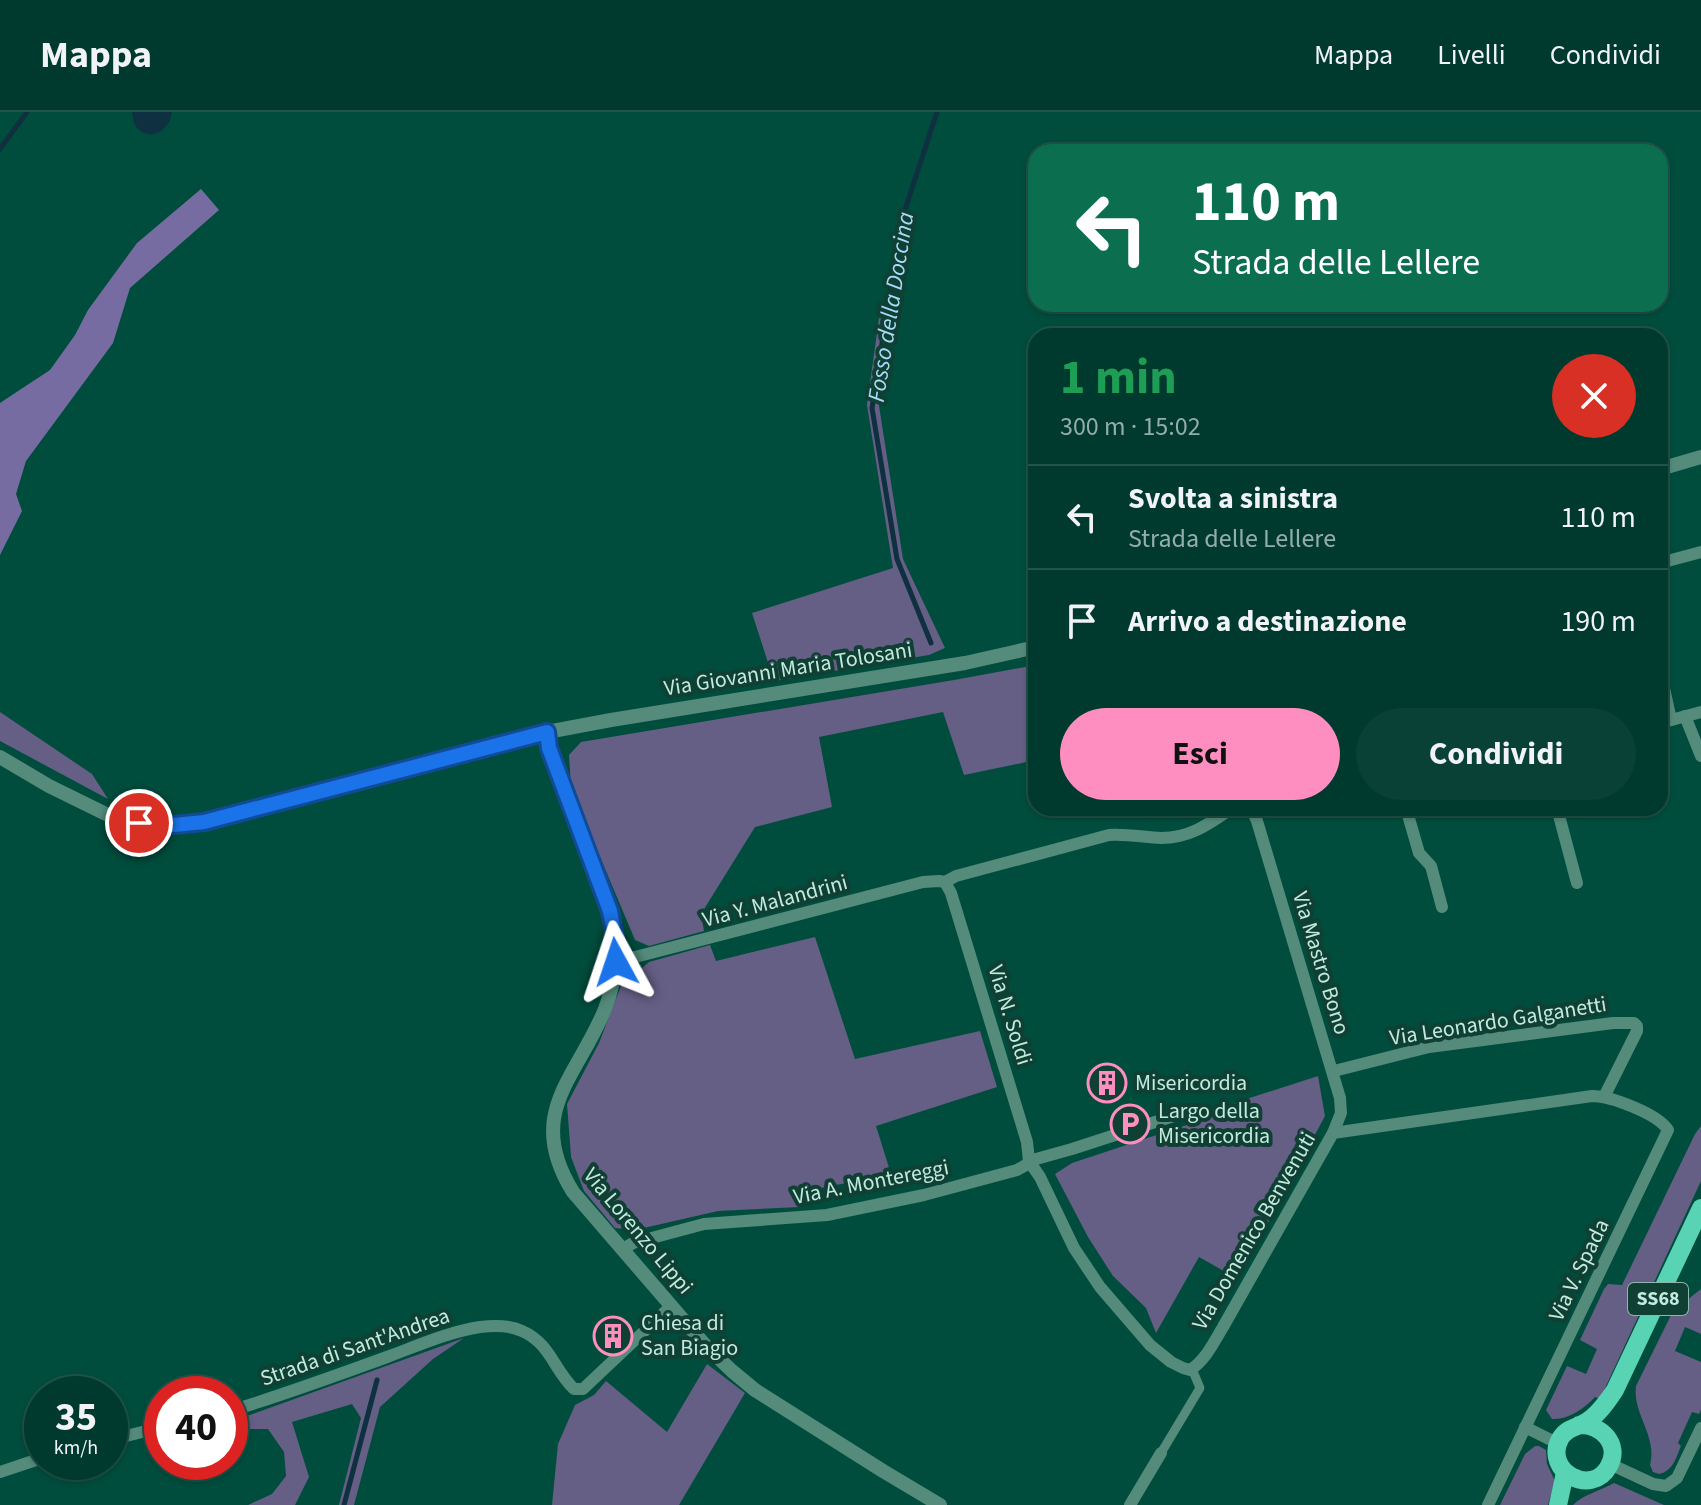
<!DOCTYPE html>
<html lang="it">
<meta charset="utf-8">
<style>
:root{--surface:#003a2e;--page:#0a4136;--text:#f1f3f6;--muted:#95adaa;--line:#22544a;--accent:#fd8ebf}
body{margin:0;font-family:"Source Sans 3",sans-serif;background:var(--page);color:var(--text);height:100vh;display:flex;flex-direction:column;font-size:30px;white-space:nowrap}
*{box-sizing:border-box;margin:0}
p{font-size:26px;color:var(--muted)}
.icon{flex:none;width:44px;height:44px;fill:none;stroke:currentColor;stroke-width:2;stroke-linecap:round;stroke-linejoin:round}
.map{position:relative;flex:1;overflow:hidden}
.panel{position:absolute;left:1028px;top:216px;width:640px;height:488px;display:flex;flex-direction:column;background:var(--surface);border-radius:24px;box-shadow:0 2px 6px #0004,0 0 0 2px var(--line)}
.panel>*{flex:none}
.hud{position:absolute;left:1028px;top:32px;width:640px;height:168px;border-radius:24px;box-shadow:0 2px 6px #0004,0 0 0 2px var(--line);background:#0b6e4f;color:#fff;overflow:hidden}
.speed{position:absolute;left:24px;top:1264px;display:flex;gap:16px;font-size:40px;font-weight:700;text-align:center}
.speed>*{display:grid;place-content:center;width:104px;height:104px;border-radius:50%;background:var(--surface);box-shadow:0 2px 6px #0004,0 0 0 2px var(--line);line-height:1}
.speed small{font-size:20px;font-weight:400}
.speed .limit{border:12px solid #d22;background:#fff;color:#111}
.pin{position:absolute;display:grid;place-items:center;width:68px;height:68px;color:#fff;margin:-34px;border:4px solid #fff;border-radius:50%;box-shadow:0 2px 8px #0007}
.me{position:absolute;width:88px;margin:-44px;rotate:355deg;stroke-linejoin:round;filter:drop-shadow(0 0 6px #0008)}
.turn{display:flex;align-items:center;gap:28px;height:168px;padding:0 32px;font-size:36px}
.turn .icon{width:104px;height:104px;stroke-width:2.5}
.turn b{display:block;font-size:56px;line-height:68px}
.round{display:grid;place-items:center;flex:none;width:84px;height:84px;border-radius:42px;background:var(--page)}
.headline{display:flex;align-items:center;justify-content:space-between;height:136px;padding:0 32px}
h1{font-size:48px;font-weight:700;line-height:60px;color:#1e9e55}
.action{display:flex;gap:16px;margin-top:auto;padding:16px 32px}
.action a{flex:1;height:92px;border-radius:48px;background:var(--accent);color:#111;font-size:32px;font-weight:700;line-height:92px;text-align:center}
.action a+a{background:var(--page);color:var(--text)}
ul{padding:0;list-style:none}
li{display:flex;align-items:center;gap:24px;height:104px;padding:0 32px;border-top:2px solid var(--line)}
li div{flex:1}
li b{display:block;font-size:30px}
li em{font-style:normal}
header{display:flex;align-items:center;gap:48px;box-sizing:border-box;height:112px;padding:0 40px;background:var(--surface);border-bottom:2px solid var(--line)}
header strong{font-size:38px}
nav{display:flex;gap:44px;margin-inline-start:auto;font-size:28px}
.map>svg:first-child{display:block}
</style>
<header>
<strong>Mappa</strong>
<nav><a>Mappa</a><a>Livelli</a><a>Condividi</a></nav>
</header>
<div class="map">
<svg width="1701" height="1393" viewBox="0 0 1701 1393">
<rect width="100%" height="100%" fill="#004d3d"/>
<!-- green -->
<g fill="#655e85">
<polygon points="879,206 894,210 879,294 903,447 945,536 929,543 774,569 752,501 893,456 867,293"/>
<polygon points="1036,553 1036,648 964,663 943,600 819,625 832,695 755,715 701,802 704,819 649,834 635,828 571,676 569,643 581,630 954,568"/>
<polygon points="0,600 92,662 108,687 0,629"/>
<polygon points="815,825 855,947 980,919 997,975 876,1014 891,1062 801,1080 800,1095 718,1099 635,1118 615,1116 584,1079 571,1045 567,992 599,931 621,874 649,850 710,833 716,849"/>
<polygon points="1318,964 1325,1004 1238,1167 1199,1145 1156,1221 1146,1196 1113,1164 1088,1125 1055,1062 1072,1051 1196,1010 1194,1004"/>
<path d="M1701 1014V1069L1600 1287 1595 1285C1584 1297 1568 1308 1552 1307L1546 1298 1567 1254 1586 1262 1597 1237 1580 1228 1604 1177 1608 1172 1622 1173 1695 1022Z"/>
<path d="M1701 1177V1222L1685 1215 1675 1239 1701 1250V1298L1699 1302 1692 1300 1678 1331 1681 1334C1676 1346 1673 1359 1659 1362L1653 1360 1650 1353C1658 1325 1632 1301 1636 1274L1673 1199Z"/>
<polygon points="464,1226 433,1247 380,1295 354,1393 339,1393 361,1306 352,1292 292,1310 309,1365 295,1393 248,1393 272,1382 286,1364 284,1340 268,1317 230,1317 230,1310"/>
<polygon points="707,1252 745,1281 679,1393 552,1393 558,1332 575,1293 594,1283 606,1269 667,1320"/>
<polygon points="1535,1334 1539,1334 1546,1338 1547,1352 1555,1369 1548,1393 1500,1393 1525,1342"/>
<path d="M1614 1371 1664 1393H1573C1584 1382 1600 1379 1614 1371Z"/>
</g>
<!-- forest -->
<polygon fill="#776ca1" points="201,77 219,98 130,176 113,231 26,349 16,382 22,399 0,443 0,291 50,258 75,223 88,198 137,131"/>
<!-- water -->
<path fill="#0e3040" d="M132 0H172C170 19 148 32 135 13 134 11 132 2 132 0Z"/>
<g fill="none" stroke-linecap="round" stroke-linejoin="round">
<!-- stream -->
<g stroke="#0e3040" stroke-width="5">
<polyline points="0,37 27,0"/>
<polyline points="931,531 897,447 872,296 901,110 937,0"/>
<polyline points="344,1393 377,1268"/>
</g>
<!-- pedestrian -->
<polyline stroke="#548b7b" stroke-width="9" points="1161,1341 1200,1276 1192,1257"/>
<!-- minor -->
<g stroke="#548b7b" stroke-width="12">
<polyline points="1660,451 1701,440"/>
<polyline points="1660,558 1671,608"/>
<polyline points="1685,604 1701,644"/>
<polyline points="1660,611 1701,600"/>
<polyline points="1248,696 1253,700 1257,709 1340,986 1341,1001 1333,1021"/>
<polyline points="1406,696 1419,741 1431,754 1442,795"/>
<polyline points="1557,696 1577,771"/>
<path d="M945 770 956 764 1109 723C1127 722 1143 725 1161 726 1190 726 1209 712 1232 696"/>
<polyline points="945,770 951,781 1027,1030 1029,1049"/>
<polyline points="616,850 923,770 939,769 945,770"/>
<polyline points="1334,959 1429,935 1613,911 1634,911 1637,914 1637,919 1604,985"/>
<path d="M1029 1049 1040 1065 1074 1136 1100 1175 1150 1233 1171 1250 1183 1256 1190 1258C1205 1249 1214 1230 1223 1215L1333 1021 1592 984C1611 984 1658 1002 1668 1018L1488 1393"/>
<polyline points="623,1137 633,1131 704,1112 827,1103 924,1083 1017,1058 1026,1053 1029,1049 1072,1037 1189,999"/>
<path d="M230 1299C283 1283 335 1264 387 1245 417 1234 448 1220 480 1215 495 1213 509 1213 522 1219 550 1231 554 1258 574 1277H583L671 1194"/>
<polyline points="1525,1315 1551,1328 1559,1328"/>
<polyline points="110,1328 162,1315"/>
<polyline points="1610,1352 1653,1372 1666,1374 1677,1366 1701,1316"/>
<polyline points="0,1360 42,1346"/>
<polyline points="1130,1393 1161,1341"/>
</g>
<!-- tertiary -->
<g stroke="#548b7b" stroke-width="14">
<polyline points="1660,357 1701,345"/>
<path d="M547 620 549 636 610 799C617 832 618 864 605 897 577 966 524 1001 573 1080L705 1233 732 1259 755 1278 883 1359 940 1393"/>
<polyline points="0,645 49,674 108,703 139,711 174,713 194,712 259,697 547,620 611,608 965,551 1036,535"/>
</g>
<!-- primary -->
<g stroke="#58d3b3" stroke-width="18">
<path d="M1579 1313C1601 1312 1621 1332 1609 1354 1592 1386 1543 1359 1560 1327 1566 1316 1576 1316 1586 1310 1598 1303 1607 1290 1615 1278L1701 1096"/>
<polyline points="1558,1393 1565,1361"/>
</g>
</g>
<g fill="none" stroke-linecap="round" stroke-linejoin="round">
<!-- route casing -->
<g stroke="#114b97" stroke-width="20">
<polyline id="route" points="139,711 174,713 204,710 547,620 549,636 610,799 615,825 616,850"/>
</g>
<!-- route -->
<use href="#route" stroke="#1a73e8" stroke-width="14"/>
</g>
<!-- icons -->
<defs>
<g id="building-ring" transform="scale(2)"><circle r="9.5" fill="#103f33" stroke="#fd8ebf" stroke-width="1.5"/><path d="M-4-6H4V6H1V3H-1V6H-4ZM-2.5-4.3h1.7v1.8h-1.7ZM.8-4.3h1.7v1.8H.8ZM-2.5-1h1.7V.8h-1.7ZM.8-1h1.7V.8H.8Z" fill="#fd8ebf"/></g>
<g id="parking-ring" transform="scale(2)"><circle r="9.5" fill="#103f33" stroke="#fd8ebf" stroke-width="1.5"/><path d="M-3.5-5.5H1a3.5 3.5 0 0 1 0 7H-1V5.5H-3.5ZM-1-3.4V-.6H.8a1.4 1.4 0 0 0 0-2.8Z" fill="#fd8ebf"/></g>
</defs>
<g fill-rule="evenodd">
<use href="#building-ring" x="1107" y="971"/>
<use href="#parking-ring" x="1130" y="1012"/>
<use href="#building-ring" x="613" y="1224"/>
</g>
<g text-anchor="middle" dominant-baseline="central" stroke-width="8" stroke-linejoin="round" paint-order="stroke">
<!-- shield labels -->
<rect fill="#103f33" stroke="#8db7aa" stroke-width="2" x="1628" y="1171" width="60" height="32" rx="6"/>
<g font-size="20" font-weight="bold" fill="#c2eadd">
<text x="1658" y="1187">SS68</text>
</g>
<!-- street labels -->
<g font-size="22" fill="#c2eadd" stroke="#103f33">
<text transform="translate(788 557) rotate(-9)">Via Giovanni Maria Tolosani</text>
<text transform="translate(775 789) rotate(-15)">Via Y. Malandrini</text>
<text transform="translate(1321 851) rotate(73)">Via Mastro Bono</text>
<text transform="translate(1010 903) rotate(73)">Via N. Soldi</text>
<text transform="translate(1498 909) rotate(-9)">Via Leonardo Galganetti</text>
<text transform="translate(871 1070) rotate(-11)">Via A. Montereggi</text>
<text transform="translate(638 1119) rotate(50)">Via Lorenzo Lippi</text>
<text transform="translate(1254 1119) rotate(-60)">Via Domenico Benvenuti</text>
<text transform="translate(1579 1158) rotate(-64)">Via V. Spada</text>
<text transform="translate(355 1235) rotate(-19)">Strada di Sant'Andrea</text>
</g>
<!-- poi labels -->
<g font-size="22" fill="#c2eadd" stroke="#103f33" text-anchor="start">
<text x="1135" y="971">Misericordia</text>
<text x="1158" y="999">Largo della<tspan x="1158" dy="25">Misericordia</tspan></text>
<text x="641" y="1211">Chiesa di<tspan x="641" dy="25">San Biagio</tspan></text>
</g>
<!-- water labels -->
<g font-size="24" font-style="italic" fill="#a7dbf8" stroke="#103f33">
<text transform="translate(891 195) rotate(-81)">Fosso della Doccina</text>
</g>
</g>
</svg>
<div class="speed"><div>35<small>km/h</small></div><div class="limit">40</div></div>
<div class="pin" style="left:139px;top:711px;background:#d93025"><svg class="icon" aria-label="arrive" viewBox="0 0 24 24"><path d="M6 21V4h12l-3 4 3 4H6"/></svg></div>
<svg class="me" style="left:616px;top:850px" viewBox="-20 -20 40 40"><path d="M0-17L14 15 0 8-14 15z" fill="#1a73e8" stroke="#fff" stroke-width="4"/></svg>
<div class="hud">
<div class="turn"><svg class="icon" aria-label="left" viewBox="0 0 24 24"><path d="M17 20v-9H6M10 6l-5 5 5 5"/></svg><div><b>110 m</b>Strada delle Lellere</div></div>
</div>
<section class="panel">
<div class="headline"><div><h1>1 min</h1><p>300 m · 15:02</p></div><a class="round" style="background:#d93025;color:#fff"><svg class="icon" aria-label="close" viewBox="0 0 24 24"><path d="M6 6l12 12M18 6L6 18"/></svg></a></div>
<ul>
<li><svg class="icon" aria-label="left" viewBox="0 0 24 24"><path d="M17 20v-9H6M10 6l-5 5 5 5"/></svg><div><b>Svolta a sinistra</b><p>Strada delle Lellere</p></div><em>110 m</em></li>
<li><svg class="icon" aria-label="arrive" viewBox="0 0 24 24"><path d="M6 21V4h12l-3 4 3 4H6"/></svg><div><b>Arrivo a destinazione</b></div><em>190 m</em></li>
</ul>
<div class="action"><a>Esci</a><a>Condividi</a></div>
</section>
</div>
